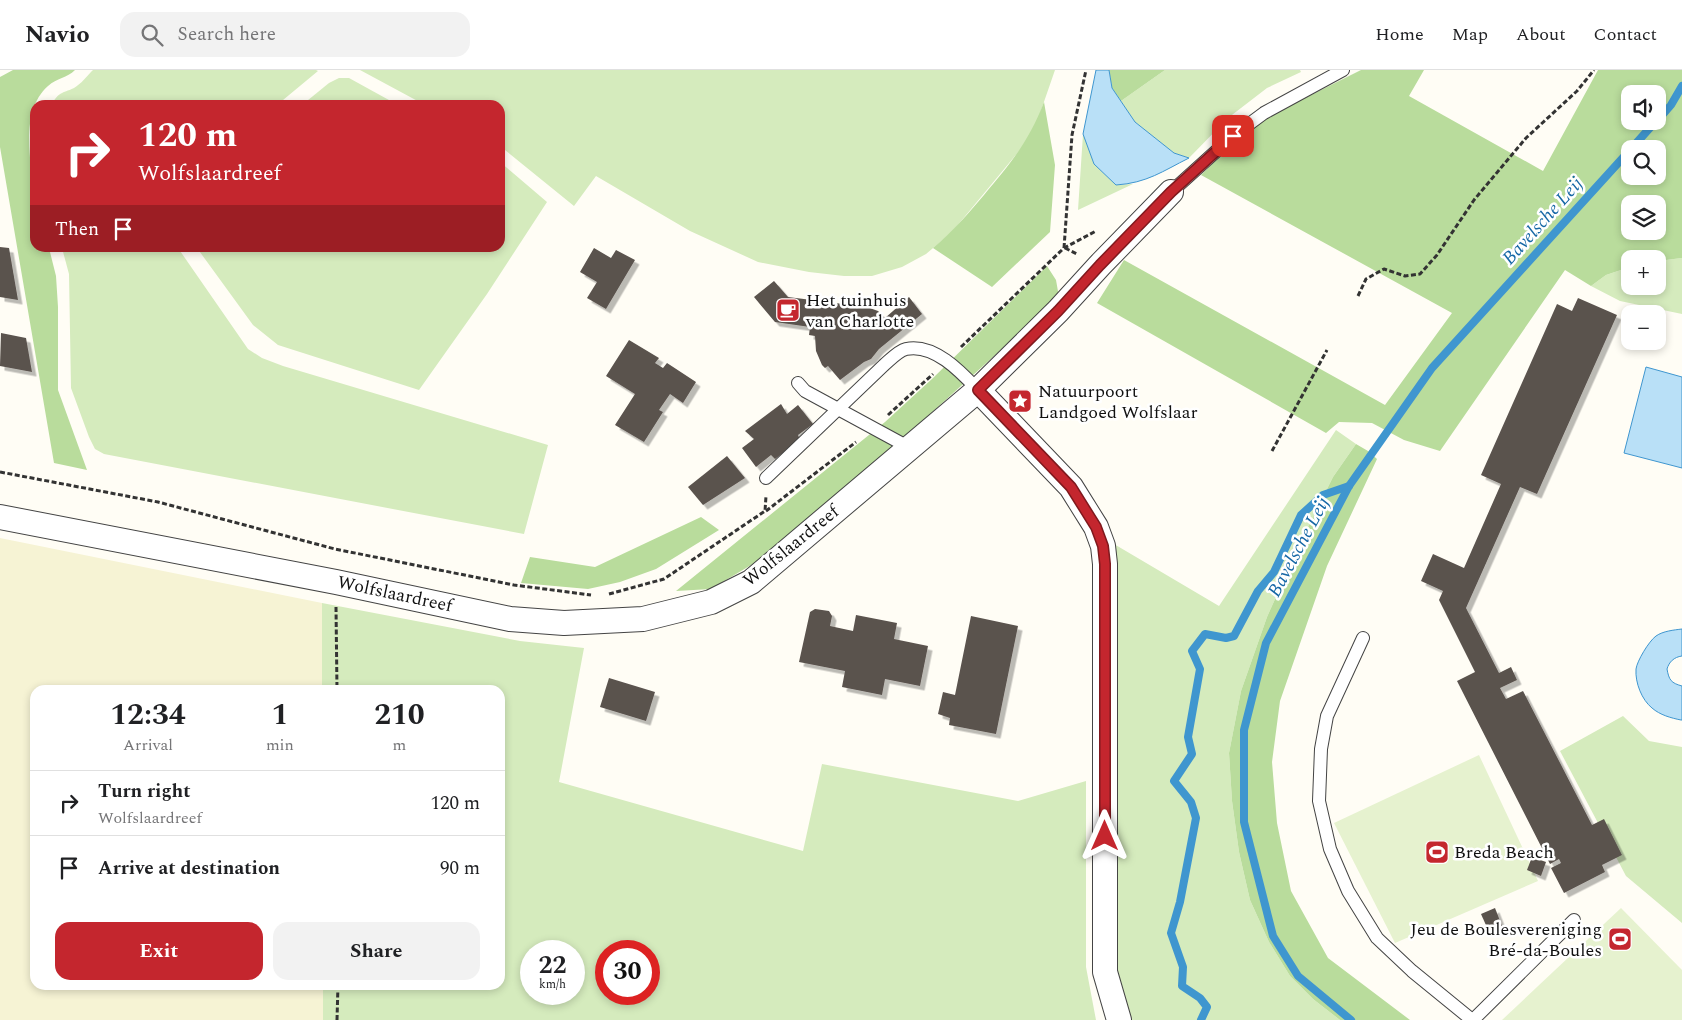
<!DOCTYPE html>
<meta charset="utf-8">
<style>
:root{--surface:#fff;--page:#f2f2f2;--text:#202124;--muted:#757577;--line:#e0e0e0;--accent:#c4262e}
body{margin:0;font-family:Spectral,serif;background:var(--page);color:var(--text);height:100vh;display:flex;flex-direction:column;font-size:19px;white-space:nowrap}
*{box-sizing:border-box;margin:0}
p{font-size:16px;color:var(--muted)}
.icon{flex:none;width:28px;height:28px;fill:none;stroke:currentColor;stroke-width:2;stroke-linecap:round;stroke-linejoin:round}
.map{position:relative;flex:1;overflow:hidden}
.drawer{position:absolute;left:30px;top:615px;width:475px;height:305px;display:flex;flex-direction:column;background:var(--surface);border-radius:15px;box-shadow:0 2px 8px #0003}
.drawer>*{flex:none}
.top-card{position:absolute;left:30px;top:30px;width:475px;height:152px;border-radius:15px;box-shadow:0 2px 8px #0003;background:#c4262e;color:#fff;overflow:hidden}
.buttons{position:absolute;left:1621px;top:15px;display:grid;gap:10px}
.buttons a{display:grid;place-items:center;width:45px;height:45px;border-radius:10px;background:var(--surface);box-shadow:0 2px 8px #0003;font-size:25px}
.speed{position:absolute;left:520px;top:870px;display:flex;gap:10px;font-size:25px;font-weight:700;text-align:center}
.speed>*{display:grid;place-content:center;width:65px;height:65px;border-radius:50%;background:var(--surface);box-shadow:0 2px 8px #0003;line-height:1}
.speed small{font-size:12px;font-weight:400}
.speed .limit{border:8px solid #d22;background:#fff;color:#111}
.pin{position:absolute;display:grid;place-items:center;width:42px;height:42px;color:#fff;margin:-21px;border-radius:10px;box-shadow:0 2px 8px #0006}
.me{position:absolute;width:55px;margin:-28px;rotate:0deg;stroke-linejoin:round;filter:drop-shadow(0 0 4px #0008)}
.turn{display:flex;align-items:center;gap:18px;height:105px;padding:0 25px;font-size:22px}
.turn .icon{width:65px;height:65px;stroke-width:2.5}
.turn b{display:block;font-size:35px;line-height:42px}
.then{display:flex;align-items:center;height:48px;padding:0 25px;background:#0003;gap:10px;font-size:19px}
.eta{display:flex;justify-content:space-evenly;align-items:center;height:85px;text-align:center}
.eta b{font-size:30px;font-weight:700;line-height:35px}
.action{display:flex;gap:10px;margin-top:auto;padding:10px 25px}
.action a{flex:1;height:58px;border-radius:15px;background:var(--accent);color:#fff;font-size:20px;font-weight:700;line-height:58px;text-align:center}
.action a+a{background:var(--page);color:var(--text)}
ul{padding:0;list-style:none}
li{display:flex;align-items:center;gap:15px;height:65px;padding:0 25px;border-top:1px solid var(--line)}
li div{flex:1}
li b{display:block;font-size:19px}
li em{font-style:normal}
header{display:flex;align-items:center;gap:30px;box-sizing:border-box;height:70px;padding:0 25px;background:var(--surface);border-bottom:1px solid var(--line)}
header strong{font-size:24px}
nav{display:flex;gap:28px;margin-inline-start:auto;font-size:18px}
.search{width:350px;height:45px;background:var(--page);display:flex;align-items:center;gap:12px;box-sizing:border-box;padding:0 18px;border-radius:15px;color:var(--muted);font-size:19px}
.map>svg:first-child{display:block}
</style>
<header>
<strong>Navio</strong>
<div class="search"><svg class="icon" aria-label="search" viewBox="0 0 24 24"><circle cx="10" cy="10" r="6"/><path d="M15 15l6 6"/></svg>Search here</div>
<nav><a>Home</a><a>Map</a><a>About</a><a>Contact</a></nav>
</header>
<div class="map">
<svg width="1682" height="950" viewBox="0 0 1682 950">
<defs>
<filter id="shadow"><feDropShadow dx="4.5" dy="4.5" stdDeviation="0" flood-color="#0004"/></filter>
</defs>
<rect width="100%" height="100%" fill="#fffdf5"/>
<!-- farmland -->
<polygon fill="#f6f3d4" points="0,468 322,533 322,620 35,620 35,915 323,915 323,950 0,950"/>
<!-- green -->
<g fill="#d5ebbd" fill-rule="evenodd">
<path d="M93 0H316L318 1 277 35H51C60 21 61 24 74 18 81 14 87 6 93 0Z"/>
<polygon points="360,0 1055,0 1037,52 1024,75 952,162 926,184 902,197 872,206 844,206 809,202 758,192 690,161 596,106 574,136 500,76 500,35 425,35"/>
<polygon points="1165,0 1300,0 1301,2 1267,18 1228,48 1189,88 1174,83 1135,52 1121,31"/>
<polygon points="339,8 349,8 398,35 302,35 329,13"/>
<polygon points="1083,64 1094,94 1116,115 1133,114 1078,140"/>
<polygon points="500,92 547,132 487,224 419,320 278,275 253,255 197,178 500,178"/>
<polygon points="62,178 178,178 248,279 262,288 283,296 548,375 524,464 104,384 95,379 89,367 71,318 69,204"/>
<polygon points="1682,188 1682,244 1620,231 1591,216 1606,205 1630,197 1630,216 1658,216 1658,191"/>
<polygon points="1336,360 1356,374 1333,407 1302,469 1267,547 1241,621 1229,683 1232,731 1239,782 1250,830 1269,872 1290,906 1313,929 1340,950 1129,950 1118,906 1114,474 1219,536"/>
<path d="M322 533 520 571 584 578 559 712 803 781 822 694 1018 731 1086 711V897L1096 950H323V915H500V620H322ZM574 881V924H531V881ZM649 881V924H606V881Z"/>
<polygon points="1623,646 1649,671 1682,677 1682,853 1626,806 1560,681"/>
</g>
<!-- forest -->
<g fill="#b9dc9c" fill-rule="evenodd">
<path d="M13 0H75C67 8 57 8 48 16 20 41 31 87 33 121L35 128V178H49L56 206 58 237V320L87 400 54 393 0 77V7Z"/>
<polygon points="1109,0 1165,0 1121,31 1112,18"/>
<path d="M1361 0H1424L1409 26 1543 101 1598 0H1682V188L1658 191V189H1630V197L1606 205 1591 216 1565 200 1440 381 1404 370 1372 353 1339 352 1326 363 1097 233 1124 190 1385 335 1452 243 1201 105 1242 64 1269 46ZM1630 24H1658V51H1630ZM1630 79H1658V106H1630ZM1630 134H1658V161H1630Z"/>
<path d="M1044 32 1055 95 1050 162 992 217 933 178C952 162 968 144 984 125 1011 93 1029 71 1044 32Z"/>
<polygon points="1047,196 1056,210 1059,227 820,444 773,482 711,519 676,521 885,352 933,308"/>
<polygon points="1356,374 1368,381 1377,389 1327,496 1280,631 1272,692 1277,753 1291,821 1328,888 1410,950 1340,950 1313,929 1290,906 1269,872 1250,830 1239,782 1232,731 1229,683 1241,621 1267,547 1302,469 1333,407"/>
<polygon points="701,447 719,460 656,499 620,512 588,519 521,513 530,487 595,497"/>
</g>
<!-- pitch -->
<g fill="#e6f2cf">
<polygon points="1479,685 1538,811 1395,873 1334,753"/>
<polygon points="1621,838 1682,900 1682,950 1502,950"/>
</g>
<!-- water -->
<g fill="#b9e0f7" stroke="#3f96cf">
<path d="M1096 0H1109L1112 18 1135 52 1174 83 1189 88C1163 101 1147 113 1116 115L1094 94 1083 64Z"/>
<polygon points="1646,297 1682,307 1682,398 1624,383"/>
<path d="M1682 559V586C1674 587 1669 592 1667 599 1669 610 1671 613 1682 616V650H1681C1671 648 1660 645 1652 638 1642 630 1635 613 1636 599 1637 591 1649 571 1656 566 1663 561 1674 560 1682 559Z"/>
</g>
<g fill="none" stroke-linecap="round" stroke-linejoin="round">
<!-- stream -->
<g stroke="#3f96cf" stroke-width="8">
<polyline points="1658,50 1671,35 1682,16"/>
<polyline points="1631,79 1656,51"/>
<polyline points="1201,950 1207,937 1200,928 1182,916 1183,897 1171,863 1180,832 1196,748 1191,732 1174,711 1192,684 1188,667 1200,599 1192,581 1205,564 1226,568 1234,566 1258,521 1274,502 1301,445 1323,425 1349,416"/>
<polyline points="1351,950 1298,906 1273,866 1244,752 1244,660 1266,573 1349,416 1432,298 1630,80"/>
</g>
</g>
<!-- building -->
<g fill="#5a524d" filter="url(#shadow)">
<polygon points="0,177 9,178 18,230 0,227"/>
<polygon points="594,178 611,188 616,180 635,190 606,239 587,228 597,212 580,202"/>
<polygon points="774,211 788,227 867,237 878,241 885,248 909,227 922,244 879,279 871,289 864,292 840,310 828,296 825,298 822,295 816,281 815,266 809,265 810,257 775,252 754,227"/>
<polygon points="1578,228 1617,245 1537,424 1520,417 1466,538 1499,603 1511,597 1517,610 1500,618 1506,629 1523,621 1592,755 1604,749 1622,785 1602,795 1605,802 1564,823 1551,798 1561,793 1559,789 1550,794 1457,611 1475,602 1439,530 1443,521 1421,511 1433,484 1464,498 1501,414 1481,405 1557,234 1572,241"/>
<polygon points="1,263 26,268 32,302 0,296"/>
<polygon points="629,270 659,288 655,293 663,298 667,293 696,312 683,333 670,324 659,340 663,342 644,372 615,355 635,324 606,306"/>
<polygon points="781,334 787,344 798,335 813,354 798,365 800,370 775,389 771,385 756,397 742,378 754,369 745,361"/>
<polygon points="727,386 745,408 703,435 688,417"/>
<polygon points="815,539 829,541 832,546 830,556 853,561 856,545 897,553 894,569 928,576 920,616 885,609 882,625 842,617 845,601 799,592 810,542"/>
<polygon points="971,546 1018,556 996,664 949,655 950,648 938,644 943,622 955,625"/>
<polygon points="609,608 655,622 646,651 600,637"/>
<polygon points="1532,787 1546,792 1541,806 1527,800"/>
<polygon points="1495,838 1502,856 1489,862 1481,844"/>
</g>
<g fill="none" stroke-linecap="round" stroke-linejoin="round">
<!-- service casing -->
<g stroke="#444" stroke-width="14">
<g id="service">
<polyline points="1171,122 1233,66 1264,43 1343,0"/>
<polyline points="798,313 805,321 910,378"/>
<path d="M766 408 884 295C890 290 898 281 906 279 934 273 961 302 978 320"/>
<polyline points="1363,568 1327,646 1321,679 1319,731 1330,779 1348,821 1377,868 1412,901 1472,950"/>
<polyline points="1473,950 1574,850"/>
</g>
</g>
<!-- minor casing -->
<g stroke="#444" stroke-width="26">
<g id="minor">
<polyline points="978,320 1071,417 1096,457 1103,476 1105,494 1105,902 1119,950"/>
<polyline points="0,447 336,512 510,549 564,553 643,549 711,532 751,512 978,320 1058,241 1100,195 1171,122"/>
</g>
</g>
<!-- path -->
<g stroke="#333" stroke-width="3" stroke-dasharray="5 2.5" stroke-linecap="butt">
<polyline points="1064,178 1072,65 1086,0"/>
<polyline points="1065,178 1077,184"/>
<polyline points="1358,226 1366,209 1384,199 1405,206 1420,204 1437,185 1474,130 1526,68 1577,21 1594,0"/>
<polyline points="961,277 1064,178 1096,161"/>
<polyline points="888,345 933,304"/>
<polyline points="1272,381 1327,280"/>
<polyline points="0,402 158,432 335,479 514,515 591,525"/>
<polyline points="766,441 856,372"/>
<polyline points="609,524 664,509 765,441 766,426"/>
<polyline points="336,537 337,620"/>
<polyline points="337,950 338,915"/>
</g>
<!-- service -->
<use href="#service" stroke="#fff" stroke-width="12"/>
<!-- minor -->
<use href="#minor" stroke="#fff" stroke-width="24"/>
</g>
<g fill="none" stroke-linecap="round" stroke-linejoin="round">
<!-- route casing -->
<g stroke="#7f191e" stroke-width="12">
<polyline id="route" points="1105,766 1105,494 1103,476 1096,457 1071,417 978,320 1058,241 1100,195 1171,122 1233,66"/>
</g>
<!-- route -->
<use href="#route" stroke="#c4262e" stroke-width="9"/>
</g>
<!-- icons -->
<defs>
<g id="cafe-square" transform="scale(1.25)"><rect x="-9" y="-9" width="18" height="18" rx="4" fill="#c4262e" stroke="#fff"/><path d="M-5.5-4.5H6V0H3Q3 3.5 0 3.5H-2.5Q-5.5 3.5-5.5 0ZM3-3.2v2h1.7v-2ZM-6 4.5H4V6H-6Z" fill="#fff"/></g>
<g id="sight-square" transform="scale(1.25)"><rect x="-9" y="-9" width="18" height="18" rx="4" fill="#c4262e" stroke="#fff"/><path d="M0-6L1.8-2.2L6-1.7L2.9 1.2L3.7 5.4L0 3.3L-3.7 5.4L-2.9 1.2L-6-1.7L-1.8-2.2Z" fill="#fff"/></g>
<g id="stadium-square" transform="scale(1.25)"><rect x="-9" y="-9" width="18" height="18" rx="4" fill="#c4262e" stroke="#fff"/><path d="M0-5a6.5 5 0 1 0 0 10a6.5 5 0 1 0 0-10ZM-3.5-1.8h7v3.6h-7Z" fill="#fff"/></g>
</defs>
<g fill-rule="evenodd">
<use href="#cafe-square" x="788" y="240"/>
<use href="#sight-square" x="1020" y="331"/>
<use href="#stadium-square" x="1437" y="782"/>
<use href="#stadium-square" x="1620" y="869"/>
</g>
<g text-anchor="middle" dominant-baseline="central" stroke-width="5" stroke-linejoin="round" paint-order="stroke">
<!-- poi labels -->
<g font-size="18" fill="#111" stroke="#fff" text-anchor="start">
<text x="806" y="230">Het tuinhuis<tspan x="806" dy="21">van Charlotte</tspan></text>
<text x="1038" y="321">Natuurpoort<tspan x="1038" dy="21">Landgoed Wolfslaar</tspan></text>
<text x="1454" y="782">Breda Beach</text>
<text x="1602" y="859" text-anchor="end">Jeu de Boulesvereniging<tspan x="1602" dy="21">Bré-da-Boules</tspan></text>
</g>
<!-- street labels -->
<g font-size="18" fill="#111" stroke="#fff">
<text transform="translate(791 476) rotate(-39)">Wolfslaardreef</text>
<text transform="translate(395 524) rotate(12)">Wolfslaardreef</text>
</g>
<!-- water labels -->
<g font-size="19" font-style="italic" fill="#1768a6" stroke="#fff">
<text transform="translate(1543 151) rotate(-48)">Bavelsche Leij</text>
<text transform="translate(1299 477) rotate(-62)">Bavelsche Leij</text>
</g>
</g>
</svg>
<div class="buttons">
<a><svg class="icon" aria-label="sound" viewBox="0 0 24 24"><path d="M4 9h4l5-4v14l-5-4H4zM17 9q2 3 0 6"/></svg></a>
<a><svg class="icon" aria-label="search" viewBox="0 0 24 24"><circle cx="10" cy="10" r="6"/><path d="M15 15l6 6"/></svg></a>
<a><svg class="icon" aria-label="layers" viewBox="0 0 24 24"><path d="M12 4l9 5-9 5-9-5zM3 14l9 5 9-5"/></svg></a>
<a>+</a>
<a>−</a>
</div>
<div class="speed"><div>22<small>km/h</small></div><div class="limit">30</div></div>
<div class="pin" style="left:1233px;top:66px;background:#d93025"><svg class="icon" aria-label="arrive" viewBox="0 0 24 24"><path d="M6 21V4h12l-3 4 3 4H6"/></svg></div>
<svg class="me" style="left:1105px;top:766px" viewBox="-20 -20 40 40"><path d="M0-17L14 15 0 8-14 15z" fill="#c4262e" stroke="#fff" stroke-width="4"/></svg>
<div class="top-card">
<div class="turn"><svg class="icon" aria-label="right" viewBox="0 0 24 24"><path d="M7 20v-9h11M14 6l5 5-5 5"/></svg><div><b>120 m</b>Wolfslaardreef</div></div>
<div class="then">Then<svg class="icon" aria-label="arrive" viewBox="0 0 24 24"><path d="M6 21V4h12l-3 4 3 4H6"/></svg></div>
</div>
<section class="drawer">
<div class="eta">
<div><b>12:34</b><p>Arrival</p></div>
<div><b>1</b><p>min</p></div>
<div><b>210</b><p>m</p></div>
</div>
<ul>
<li><svg class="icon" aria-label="right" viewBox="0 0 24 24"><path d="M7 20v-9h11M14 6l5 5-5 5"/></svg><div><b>Turn right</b><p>Wolfslaardreef</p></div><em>120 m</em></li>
<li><svg class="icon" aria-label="arrive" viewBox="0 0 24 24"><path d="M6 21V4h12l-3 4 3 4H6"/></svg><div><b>Arrive at destination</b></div><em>90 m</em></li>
</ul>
<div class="action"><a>Exit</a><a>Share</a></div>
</section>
</div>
